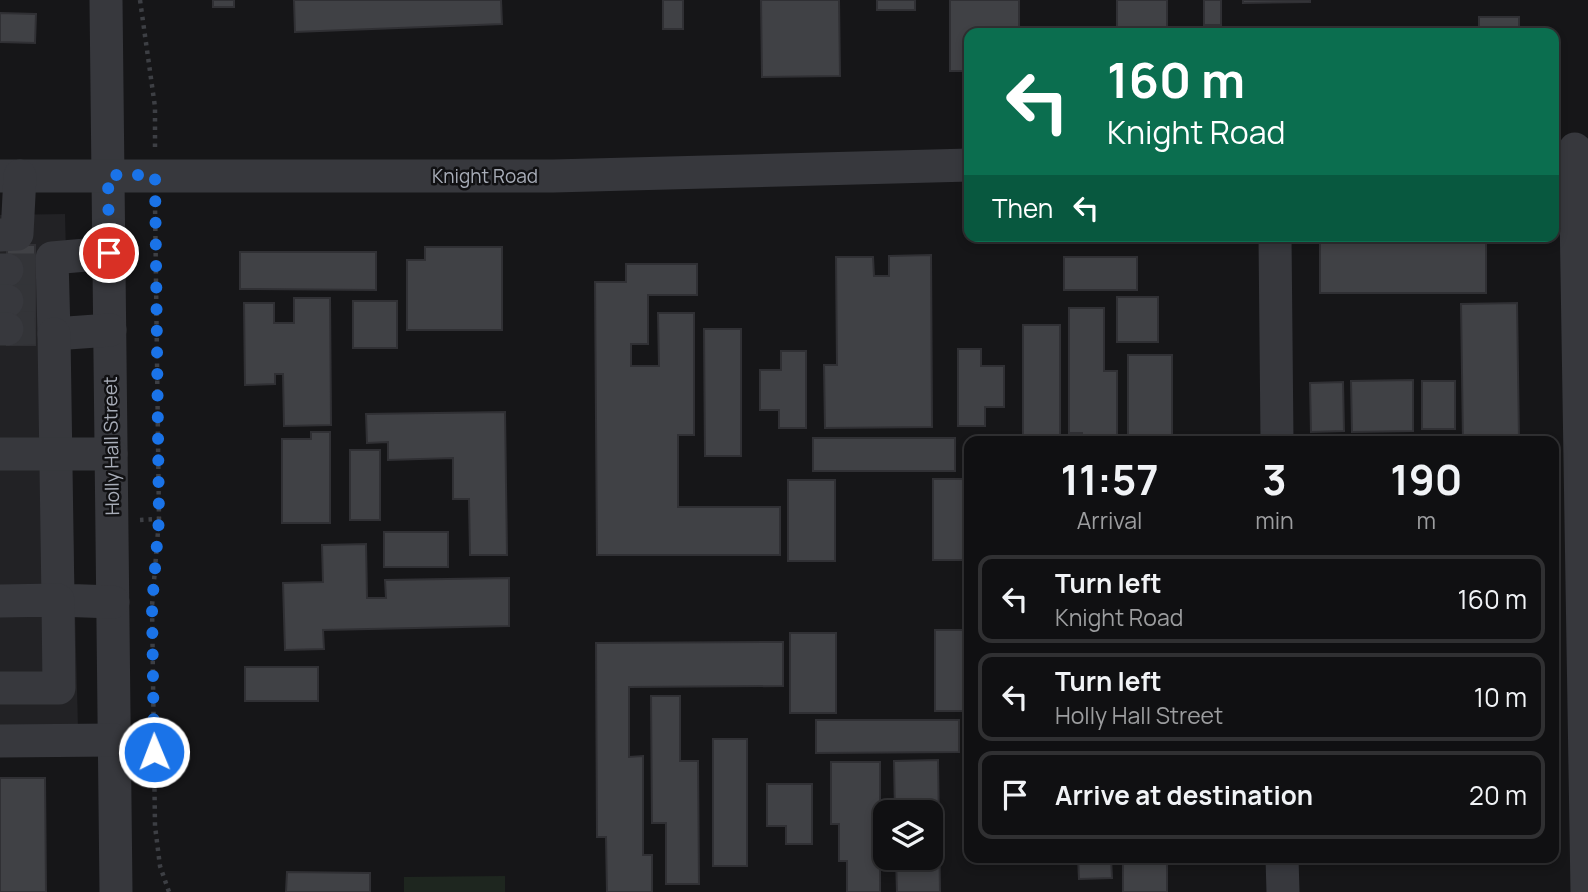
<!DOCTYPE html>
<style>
:root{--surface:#101012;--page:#19191b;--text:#f1f3f6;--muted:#9c9d9f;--line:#303032}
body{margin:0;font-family:Manrope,sans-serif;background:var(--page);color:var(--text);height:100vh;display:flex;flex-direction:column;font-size:26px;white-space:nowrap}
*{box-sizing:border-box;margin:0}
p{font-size:23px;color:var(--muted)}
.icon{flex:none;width:38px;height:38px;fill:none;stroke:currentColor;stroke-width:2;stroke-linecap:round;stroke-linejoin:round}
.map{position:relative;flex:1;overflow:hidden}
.panel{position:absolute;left:964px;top:436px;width:595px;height:427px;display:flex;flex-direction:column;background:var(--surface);border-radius:14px;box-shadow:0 4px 10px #0003,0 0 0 2px var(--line)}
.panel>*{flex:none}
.hud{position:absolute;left:964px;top:28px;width:595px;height:214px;border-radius:14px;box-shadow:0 4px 10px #0003,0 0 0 2px var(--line);background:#0b6e4f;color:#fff;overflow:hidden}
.fabs{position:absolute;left:873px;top:800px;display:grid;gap:14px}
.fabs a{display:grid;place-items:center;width:70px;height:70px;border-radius:14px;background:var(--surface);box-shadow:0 4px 10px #0003,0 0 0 2px var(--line);font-size:35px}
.pin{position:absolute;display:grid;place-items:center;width:60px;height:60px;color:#fff;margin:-30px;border:4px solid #fff;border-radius:50%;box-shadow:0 2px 7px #0007}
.me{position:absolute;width:77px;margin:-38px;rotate:359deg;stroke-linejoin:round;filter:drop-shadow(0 0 5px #0008)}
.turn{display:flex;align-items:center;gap:24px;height:147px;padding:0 28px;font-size:32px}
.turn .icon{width:91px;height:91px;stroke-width:2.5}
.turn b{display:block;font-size:49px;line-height:60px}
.then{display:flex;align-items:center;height:66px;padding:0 28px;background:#0003;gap:14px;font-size:26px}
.eta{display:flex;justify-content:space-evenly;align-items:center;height:119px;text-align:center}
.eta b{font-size:42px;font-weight:700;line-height:49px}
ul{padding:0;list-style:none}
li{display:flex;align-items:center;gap:21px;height:88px;margin:0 14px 10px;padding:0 14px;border:4px solid var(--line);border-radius:14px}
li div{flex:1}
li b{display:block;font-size:26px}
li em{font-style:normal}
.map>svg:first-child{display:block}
</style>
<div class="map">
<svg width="1588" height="892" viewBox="0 0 1588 892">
<rect width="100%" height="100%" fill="#161618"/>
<!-- built -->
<polygon fill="#222225" points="65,214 78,728 0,730 0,215"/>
<!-- green -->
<polygon fill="#1e261f" points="505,876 505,892 404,892 404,877"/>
<!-- building -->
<g fill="#404145" stroke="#303034" stroke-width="2">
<rect x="213" y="0" width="21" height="7"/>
<polygon points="294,0 501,0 502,24 295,32"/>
<rect x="663" y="0" width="20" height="29"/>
<polygon points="761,0 839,0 840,76 762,77"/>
<rect x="877" y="0" width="38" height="10"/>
<polygon points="950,0 1019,0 1019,33 970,33 970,71 950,71"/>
<rect x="1117" y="0" width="50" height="30"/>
<rect x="1204" y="0" width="17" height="25"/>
<polygon points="1243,0 1310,0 1310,2 1243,3"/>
<polygon points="0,13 36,14 35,43 0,42"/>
<rect x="1479" y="17" width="40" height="16"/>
<rect x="1320" y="238" width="166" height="55"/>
<rect x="7" y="245" width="28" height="100"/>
<polygon points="425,247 502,247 502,330 407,330 407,260 425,260"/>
<polygon points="240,252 376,252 376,290 240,289"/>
<polygon points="931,255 932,427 825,428 824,365 837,365 836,257 873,257 874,276 889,276 889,256"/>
<rect x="1064" y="257" width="73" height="33"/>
<polygon points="626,264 697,264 697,295 648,295 648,344 631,344 631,366 659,366 658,313 694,313 694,435 678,435 678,507 780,507 780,555 597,555 595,282 626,282"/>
<rect x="1117" y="297" width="41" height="45"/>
<polygon points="294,298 330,298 331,425 284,426 283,374 275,374 275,384 245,385 244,303 274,303 274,323 294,323"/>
<rect x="353" y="301" width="44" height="47"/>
<polygon points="1517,303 1519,441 1463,441 1461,304"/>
<polygon points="1069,308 1104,308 1104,371 1117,371 1117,441 1082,441 1082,433 1069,433"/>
<rect x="1023" y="325" width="37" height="116"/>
<polygon points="704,329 741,329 741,456 705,456"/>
<polygon points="958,349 981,349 981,366 1004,366 1004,407 985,407 985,426 958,426"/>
<polygon points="781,351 806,351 806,428 779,428 779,410 760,410 760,370 781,370"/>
<polygon points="1128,355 1172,355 1172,441 1140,441 1140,435 1128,435"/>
<polygon points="1413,380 1413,431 1352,432 1351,381"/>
<rect x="1422" y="381" width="33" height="48"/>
<polygon points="1343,382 1344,431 1311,432 1310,383"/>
<polygon points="505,412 507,555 470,555 469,499 453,499 453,458 388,460 388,442 367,443 366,414"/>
<polygon points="311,432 330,432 330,523 282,523 282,439 311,439"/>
<rect x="813" y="438" width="142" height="33"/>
<rect x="350" y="450" width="30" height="70"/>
<rect x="933" y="479" width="37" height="81"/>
<rect x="788" y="480" width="47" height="81"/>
<rect x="384" y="532" width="64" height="35"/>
<polygon points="366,544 367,598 386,598 385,580 509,578 509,626 323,630 324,649 285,650 283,583 323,582 322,545"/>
<rect x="935" y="630" width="35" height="81"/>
<rect x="790" y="633" width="46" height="80"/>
<polygon points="783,642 783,686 629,687 629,757 643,756 643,855 652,855 652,892 607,892 606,837 597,837 596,643"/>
<rect x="245" y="667" width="73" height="34"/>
<polygon points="651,696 680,696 680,761 698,761 699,884 666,884 666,823 652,823"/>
<polygon points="816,720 959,720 959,752 816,753"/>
<rect x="713" y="739" width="34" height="127"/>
<polygon points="938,760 940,892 897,892 896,858 931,858 931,812 895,812 894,761"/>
<polygon points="831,762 880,762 880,892 847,892 847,861 839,861 839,824 831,824"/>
<rect x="963" y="762" width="7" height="80"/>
<polygon points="0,778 45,778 46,892 0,892"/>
<polygon points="767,784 812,784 812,844 786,844 786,826 767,826"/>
<rect x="1028" y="858" width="34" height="5"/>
<polygon points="1078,858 1111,858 1112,878 1079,879"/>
<rect x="1123" y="858" width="44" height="34"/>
<polygon points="287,872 370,873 370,892 286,892"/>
</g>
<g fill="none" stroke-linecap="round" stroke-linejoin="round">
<!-- minor-tunnel -->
<g stroke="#333438" stroke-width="33" stroke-dasharray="33 17" stroke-linecap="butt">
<polyline points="7,270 35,270"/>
<polyline points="7,301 35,301"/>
<polyline points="7,329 35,328"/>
</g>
<!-- path -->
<g stroke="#3d3f44" stroke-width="4.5" stroke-dasharray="3.5 5" stroke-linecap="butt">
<polyline points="140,0 155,107 155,148"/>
<polyline points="155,202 159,519 152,606 155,826 160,866 169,892"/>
<polyline points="140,520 159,519"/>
</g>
<!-- minor -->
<g stroke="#37383d" stroke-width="33">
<polyline points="106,0 116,892"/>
<polyline points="1575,149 1587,892"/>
<polyline points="0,176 553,176 970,165"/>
<polyline points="0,235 17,234 20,176"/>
<polyline points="1275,236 1277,441"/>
<polyline points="109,253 52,258 54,334 110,330"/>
<polyline points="0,270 7,270"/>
<polyline points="0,301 7,301"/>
<polyline points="0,329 7,329"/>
<polyline points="54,334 58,600 113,602"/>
<polyline points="0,454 111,454"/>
<polyline points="0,601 58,600 59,688 0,688"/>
<polyline points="0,741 114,740"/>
<polyline points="1282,858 1283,892"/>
</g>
</g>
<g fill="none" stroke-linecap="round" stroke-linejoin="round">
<!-- route -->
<polyline stroke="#1a73e8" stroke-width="12" stroke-dasharray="0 21.6" points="109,253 108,175 155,175 159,519 152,606 154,752"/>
</g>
<g text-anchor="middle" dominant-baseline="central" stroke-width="5" stroke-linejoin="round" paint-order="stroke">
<!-- street labels -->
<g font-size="19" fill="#a8adb8" stroke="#111113">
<text x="485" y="176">Knight Road</text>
<text transform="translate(111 446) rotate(-91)">Holly Hall Street</text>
</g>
</g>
</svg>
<div class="fabs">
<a><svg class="icon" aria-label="layers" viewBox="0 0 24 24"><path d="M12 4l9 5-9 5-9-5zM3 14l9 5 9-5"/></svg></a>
</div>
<div class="pin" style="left:109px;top:253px;background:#d93025"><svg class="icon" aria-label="arrive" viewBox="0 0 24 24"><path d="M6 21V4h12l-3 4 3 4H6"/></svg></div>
<svg class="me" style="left:154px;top:752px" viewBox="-20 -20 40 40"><circle r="17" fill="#1a73e8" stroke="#fff" stroke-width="3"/><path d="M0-11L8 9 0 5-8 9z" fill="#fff"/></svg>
<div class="hud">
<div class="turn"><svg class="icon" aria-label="left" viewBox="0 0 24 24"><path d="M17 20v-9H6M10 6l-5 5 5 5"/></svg><div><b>160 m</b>Knight Road</div></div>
<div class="then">Then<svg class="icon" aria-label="left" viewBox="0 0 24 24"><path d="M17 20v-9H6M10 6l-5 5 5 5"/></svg></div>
</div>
<section class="panel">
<div class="eta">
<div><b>11:57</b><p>Arrival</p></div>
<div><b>3</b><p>min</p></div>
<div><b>190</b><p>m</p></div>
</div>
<ul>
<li><svg class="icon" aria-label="left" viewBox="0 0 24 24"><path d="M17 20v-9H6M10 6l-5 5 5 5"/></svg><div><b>Turn left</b><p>Knight Road</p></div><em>160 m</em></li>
<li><svg class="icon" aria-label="left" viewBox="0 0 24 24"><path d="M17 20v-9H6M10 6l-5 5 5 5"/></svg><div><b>Turn left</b><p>Holly Hall Street</p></div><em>10 m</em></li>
<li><svg class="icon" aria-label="arrive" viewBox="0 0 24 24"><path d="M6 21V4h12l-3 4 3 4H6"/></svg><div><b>Arrive at destination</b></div><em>20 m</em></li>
</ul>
</section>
</div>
